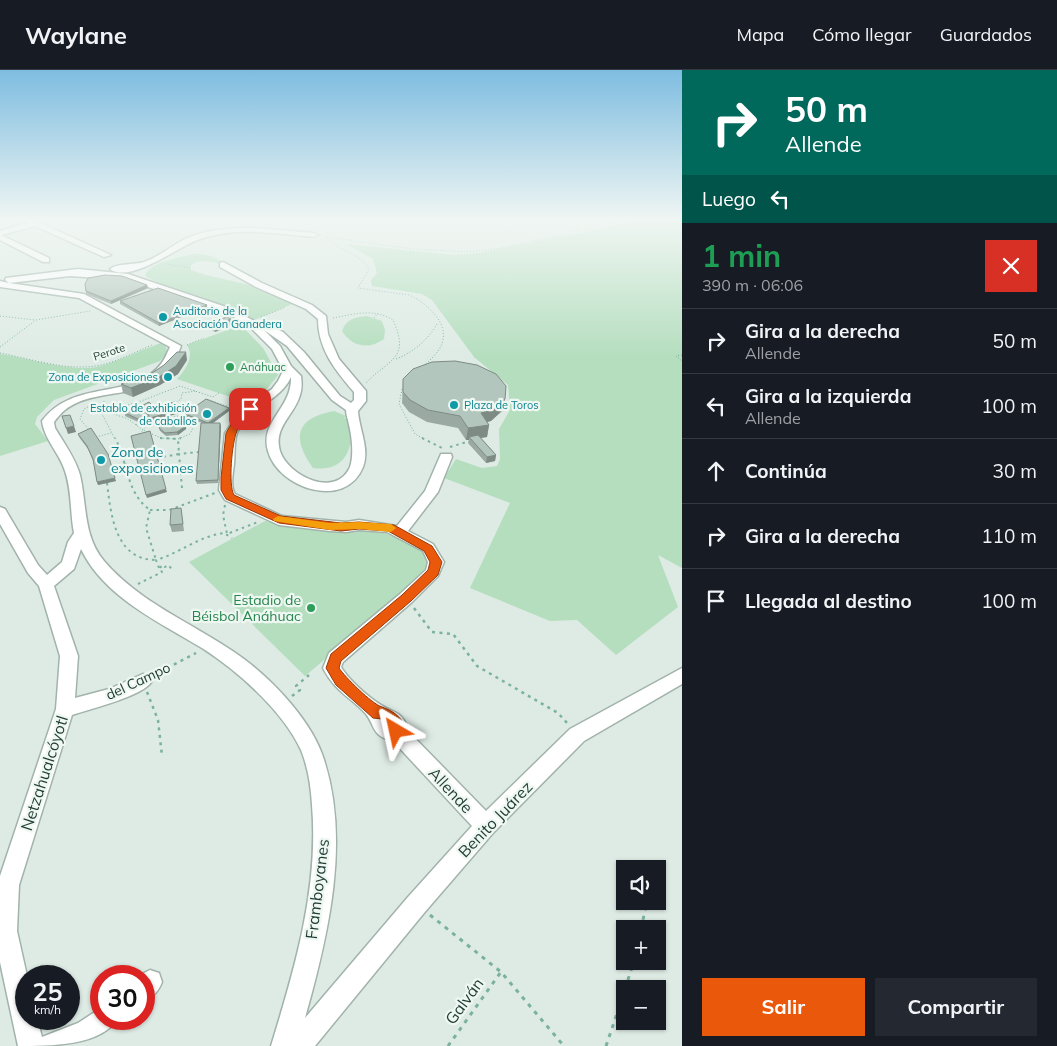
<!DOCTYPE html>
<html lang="es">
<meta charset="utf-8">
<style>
:root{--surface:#171b24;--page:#242831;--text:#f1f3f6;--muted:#9ea1a6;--line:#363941;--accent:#ea580c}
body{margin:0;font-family:Mulish,sans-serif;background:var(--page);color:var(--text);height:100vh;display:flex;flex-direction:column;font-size:19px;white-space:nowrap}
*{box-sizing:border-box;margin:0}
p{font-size:16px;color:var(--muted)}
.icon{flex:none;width:28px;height:28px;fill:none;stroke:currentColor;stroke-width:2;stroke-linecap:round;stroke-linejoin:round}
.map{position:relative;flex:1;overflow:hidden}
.sheet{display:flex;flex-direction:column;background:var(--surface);width:375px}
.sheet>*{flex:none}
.top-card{background:#00695c;color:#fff;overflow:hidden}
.tools{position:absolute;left:616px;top:790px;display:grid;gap:10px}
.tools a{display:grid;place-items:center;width:50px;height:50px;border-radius:0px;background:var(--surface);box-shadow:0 1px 4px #0004;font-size:25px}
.speed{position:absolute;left:15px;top:895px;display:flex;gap:10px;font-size:25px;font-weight:700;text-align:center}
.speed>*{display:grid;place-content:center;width:65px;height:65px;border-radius:50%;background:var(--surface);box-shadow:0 1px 4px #0004;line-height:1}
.speed small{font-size:12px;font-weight:400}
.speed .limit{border:8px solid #d22;background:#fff;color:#111}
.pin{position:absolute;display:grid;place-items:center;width:42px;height:42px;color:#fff;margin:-21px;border-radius:10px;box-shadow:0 2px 8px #0006}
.me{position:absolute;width:55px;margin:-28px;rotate:324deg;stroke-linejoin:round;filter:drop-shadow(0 0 4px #0008)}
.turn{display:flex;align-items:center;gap:18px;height:105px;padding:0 20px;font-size:22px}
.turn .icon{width:65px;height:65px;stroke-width:2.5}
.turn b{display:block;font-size:35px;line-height:42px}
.then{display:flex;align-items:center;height:48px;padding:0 20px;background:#0003;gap:10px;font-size:19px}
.round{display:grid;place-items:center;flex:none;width:52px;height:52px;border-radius:0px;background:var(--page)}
.headline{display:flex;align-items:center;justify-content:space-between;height:85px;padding:0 20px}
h1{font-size:30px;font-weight:700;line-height:38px;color:#1e9e55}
.cta{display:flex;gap:10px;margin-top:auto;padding:10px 20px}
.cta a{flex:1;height:58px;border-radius:0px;background:var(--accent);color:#fff;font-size:20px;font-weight:700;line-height:58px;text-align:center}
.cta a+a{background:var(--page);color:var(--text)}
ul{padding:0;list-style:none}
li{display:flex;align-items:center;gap:15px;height:65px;padding:0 20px;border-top:1px solid var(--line)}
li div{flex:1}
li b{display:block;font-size:19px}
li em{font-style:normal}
header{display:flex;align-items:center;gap:30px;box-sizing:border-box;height:70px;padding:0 25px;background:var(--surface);border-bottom:1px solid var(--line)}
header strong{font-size:24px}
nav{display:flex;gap:28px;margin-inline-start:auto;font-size:18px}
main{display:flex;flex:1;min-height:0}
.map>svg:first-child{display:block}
</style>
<header>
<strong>Waylane</strong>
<nav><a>Mapa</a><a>Cómo llegar</a><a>Guardados</a></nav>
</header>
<main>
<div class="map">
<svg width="682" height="976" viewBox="0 0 682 976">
<rect width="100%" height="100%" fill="#deebe4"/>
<!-- green -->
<g fill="#b4debe">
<polygon points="639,151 682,151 682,498 658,485 678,537 616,585 577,550 550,551 470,518 510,433 444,408 456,389 482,398 497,396 500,389 499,359 510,340 508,315 474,287 432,230 422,224 372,216 371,210 377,203 373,189 346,174 454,185 478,183"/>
<path d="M193 184C204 184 216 185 224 194 213 193 199 187 191 195V200L206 205 263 218 297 232 250 252 247 244 237 239 172 220 145 206C147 193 181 187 193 184Z"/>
<path d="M367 246 382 251 385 260 384 269C369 280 352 277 342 261 346 249 355 247 367 246Z"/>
<path d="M241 255 263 278 278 305 263 324 251 334 177 309C185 300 195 287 187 275Z"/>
<path d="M161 273 166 277 167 283 160 291 54 330 37 347 35 354 48 371 0 386V284C28 288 69 302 96 297 113 294 143 279 161 273Z"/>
<path d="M334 341 346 346 344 348 349 349C356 377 345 403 313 398 291 367 296 348 334 341Z"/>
<path d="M265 451 351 462C363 454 400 468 413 474 420 478 425 484 430 491L428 503 305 606 189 492Z"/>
</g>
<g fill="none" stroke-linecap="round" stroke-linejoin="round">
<!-- minor casing -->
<g stroke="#a1b3ab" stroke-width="3">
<g id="minor">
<polygon points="25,151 36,151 111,185 104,187 35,156 1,165 49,188 49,192 43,192 0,170 0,161 28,153"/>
<path d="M254 158 314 163 318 165 314 167C276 163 231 156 195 171 177 178 129 214 110 199 117 193 134 195 144 192 159 187 171 176 185 169 206 159 231 158 254 158Z"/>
<path d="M223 192 262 213 312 235 326 246 328 264 339 289 366 321V331L358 341C359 359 370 379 363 397 345 441 278 418 268 381 259 351 292 339 291 307 280 332 247 337 237 363 234 371 235 384 234 394 233 403 230 416 235 424L282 446 346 452 359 450 397 456 425 421 441 384H451L452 387 438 422 408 461 433 474 444 492 438 506 412 532 343 592 341 597C349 610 368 627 381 635 393 643 400 640 407 656L406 659 486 741 570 659 682 598V614L584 671 493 763 424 843 315 976H271C295 898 319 817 312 735 311 717 308 697 301 680 283 641 238 601 202 578 159 552 104 527 81 479L74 499 54 516 78 586 75 628 109 619 143 604 149 606 152 611C144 626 90 639 72 645L19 815 17 861 27 906 26 949H37L42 967 78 953 101 938V949H117C101 976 50 976 18 976L0 892V806L56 639 60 586 39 516 28 503 0 454V437L5 439 38 495 47 505 62 492 68 472 74 463C70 443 72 421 65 401 60 384 44 369 42 351 74 308 133 331 161 294 165 289 167 283 170 277L79 228 0 217V211L9 213 5 210 6 208 78 199 128 204 232 239 256 252 271 256 283 262 304 282 340 326 351 333 354 330V322C335 300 318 279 318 249L306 239 256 217 220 197V193ZM70 206 127 210 226 243 247 254 272 279 281 296 282 303 278 311 272 319 240 341 225 363 219 420 225 430 279 455 330 461 346 462 359 460 387 462 423 481 428 492 426 500 400 524 329 583 323 598C336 623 350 626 366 644 375 655 372 667 392 670L472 756 408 827 305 948C328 866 352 768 322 684 308 646 267 604 234 582 190 552 139 532 104 491 83 466 87 435 80 405 75 388 64 373 55 358L54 352C57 348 61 343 65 340 95 316 146 332 171 297 175 291 178 283 181 276L84 224 9 213ZM264 260 287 276 332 330 346 340C346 345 348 349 349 355 352 366 354 386 350 397 336 429 288 406 280 381 273 357 294 346 300 325 302 319 302 313 301 306L291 296 280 276Z"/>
<path d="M150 900 159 903 162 912C158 922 154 926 144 930V906H138Z"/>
</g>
</g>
<!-- path-far3 -->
<g stroke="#7bb19f" stroke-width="1" stroke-dasharray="1 2" stroke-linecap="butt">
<polyline points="569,151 578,161"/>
<path d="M327 167C339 182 359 182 369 199L358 218 409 225C424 231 447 251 443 269 442 279 433 287 426 294"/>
<polyline points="327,167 412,179 469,182 502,178 620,151"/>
<polyline points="166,194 190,198"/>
<polyline points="0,246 35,250"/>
<polyline points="261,247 286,237"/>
<path d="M333 248C354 244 374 238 393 250 411 290 388 289 366 313"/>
<polyline points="374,248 378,243"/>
<polyline points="187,275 204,268"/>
<polyline points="0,277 36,250 90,241"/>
<path d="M0 283C32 289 68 302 101 295 119 291 135 282 152 275"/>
<polyline points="682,285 676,286 682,291"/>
<path d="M396 289C414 282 429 269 438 252"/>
<polyline points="402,319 399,334 415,364 424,369"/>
<polyline points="209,330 236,339"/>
<polyline points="104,331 102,344 115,369"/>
<polyline points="174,334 181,329 182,323 196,321"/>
<polyline points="102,341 136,333 180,316 213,327 219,323"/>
<polyline points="105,341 128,349 143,360 149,353 178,346 193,355"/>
<polyline points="136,355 148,349 146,343"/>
<polyline points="90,361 80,349 84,339 92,335"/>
<polyline points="140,364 143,360 161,368 176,369"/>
<polyline points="96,367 111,363"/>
<polyline points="178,369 190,364 193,358 192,355 196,351"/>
</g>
<!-- path-far2 -->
<g stroke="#7bb19f" stroke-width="2" stroke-dasharray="2.5 4" stroke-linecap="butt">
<polyline points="160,368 178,369"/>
<polyline points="422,368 442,378"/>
<polyline points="450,377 470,371"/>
<polyline points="157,388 179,384 178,369 181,368"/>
<polyline points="113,398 117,397 117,395 127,394"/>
<path d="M107 413C111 445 115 490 156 490L146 458 150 440C126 423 128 392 115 368"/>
<polyline points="182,418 179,384 199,382"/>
<polyline points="225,435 223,445 227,464 258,452"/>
<polyline points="150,440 169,440 215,423"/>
<path d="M159 498 156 490C180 483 199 466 224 463L232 468"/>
<polyline points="138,514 162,502 159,498 164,495 165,497 168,495 172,499"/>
</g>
<!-- path-far1 -->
<g stroke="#7bb19f" stroke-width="2.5" stroke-dasharray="3 4.5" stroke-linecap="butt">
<polyline points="414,538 432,562 453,564 477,596 558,643 568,654"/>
<polyline points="154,605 196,583"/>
<polyline points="147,622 158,650 162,686"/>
<polyline points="292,626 300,620 296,616 309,605"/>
</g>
<!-- path -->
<g stroke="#7bb19f" stroke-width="3" stroke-dasharray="4 5.5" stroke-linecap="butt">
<polyline points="430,845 501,902 564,976"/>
<polyline points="641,859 647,831"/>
<polyline points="625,919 634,891"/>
<polyline points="448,976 501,902"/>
<polyline points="606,976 625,920"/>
</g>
<!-- minor -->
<use href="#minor" fill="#fff" fill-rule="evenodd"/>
</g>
<!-- wall -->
<g fill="#9aaaa3">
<polygon points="85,214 147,215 148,218 111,234 86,224"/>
<polygon points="120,231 207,237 159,256 120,234"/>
<polygon points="209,253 232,255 215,262 210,259"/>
<polygon points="187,290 178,304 160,315 133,327 123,323 121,314"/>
<polygon points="403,309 505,329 503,340 491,351 487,352 489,355 487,367 481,368 496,385 495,391 486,393 468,373 469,370 466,370 458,358 427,352 409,342 402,333"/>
<polygon points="153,336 153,337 180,343 150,351 146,341 148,348 138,352 125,346 125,343"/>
<polygon points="229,341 213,353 220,353 221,356 218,413 197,414 196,411 202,353 185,347 185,344"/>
<polygon points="185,352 186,359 178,365 166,366 160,361 159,358"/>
<polygon points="78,364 116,411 98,415 93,391 88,379 79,367"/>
<polygon points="181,438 184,461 172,462 170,455"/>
</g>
<!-- shaded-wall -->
<g fill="#7d8b84">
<polygon points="147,215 148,218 111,234 111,231"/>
<polygon points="207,235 207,237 159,256 159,253"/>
<polygon points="231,249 232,255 215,262 214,256"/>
<polygon points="186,282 187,290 178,304 160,315 133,327 131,318"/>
<polygon points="505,329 503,340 491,351 479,354 481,343"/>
<polygon points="229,338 229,341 209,356 208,353"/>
<polygon points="179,340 180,343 150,351 150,348"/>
<polygon points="147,345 148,348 138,352 138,349"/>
<polygon points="220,353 221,356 218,413 218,410"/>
<polygon points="489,355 487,367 472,369 469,367 469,370 466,370 468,358"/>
<polygon points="74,356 76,362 68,364 66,358"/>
<polygon points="186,356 186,359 178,365 177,362"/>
<polygon points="496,385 495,391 486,393 487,387"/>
<polygon points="115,408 116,411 98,415 97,412"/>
<polygon points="166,419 167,422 147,428 146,425"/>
</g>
<!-- building -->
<g fill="#b3c6bd" stroke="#7d8b84">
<polygon points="105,205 122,206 147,215 111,231 86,221 85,214 88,208"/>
<polygon points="158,218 207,235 159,253 120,231"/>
<polygon points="227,247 231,249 214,256 209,253"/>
<polygon points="177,282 186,282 176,296 159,307 131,318 121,314 152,303 164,295"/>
<polygon points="455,291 477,295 496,304 506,316 505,329 493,339 481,343 489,355 468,358 460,346 428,340 410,330 403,322 403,309 413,299 432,292"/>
<polygon points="206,329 229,338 208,353 185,344"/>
<polygon points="149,332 153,336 151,337 175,332 179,340 150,348 145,338 141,339 145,340 147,345 138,349 125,343 127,340 134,340"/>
<polygon points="70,345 74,356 66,358 62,346"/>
<polygon points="171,349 179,349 185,352 186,356 177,362 165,363 159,358 162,352"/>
<polygon points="201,353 220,353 218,410 196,411"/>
<polygon points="91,358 108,384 115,408 97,412 93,389 87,376 78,364"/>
<polygon points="150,361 166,419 146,425 131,366"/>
<polygon points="478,365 496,385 487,387 469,367"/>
<polygon points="181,438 183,454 170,455 171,439"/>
</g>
<!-- sky -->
<linearGradient id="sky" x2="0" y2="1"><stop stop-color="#7ebde0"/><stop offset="0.52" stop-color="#f0f6f3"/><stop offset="1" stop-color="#f0f6f3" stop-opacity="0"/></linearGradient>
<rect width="682" height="288" fill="url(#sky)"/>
<!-- route -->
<path fill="#ea580c" stroke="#983908" d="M250 336 254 339C248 347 240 352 237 361 232 372 228 415 234 425L281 446 341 453 359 452 394 455 432 476 442 492 438 505 411 531 341 591 339 598C345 607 372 634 382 637 393 641 399 645 405 656L401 666 396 668 391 666 389 655 382 649 373 648 336 615 326 598 331 584 402 525 428 500 430 492 424 481 388 461 359 459 341 461 279 453 226 429 221 420V408L226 363 233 351Z"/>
<!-- slow -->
<polygon fill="#f59e0b" points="278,446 330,453 359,452 391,454 396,458 391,462 359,459 330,460 274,451 273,449"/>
<!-- markers -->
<g fill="#0f9aa8" stroke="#eef7f2" stroke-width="2">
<circle cx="163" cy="247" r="5"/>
<circle cx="168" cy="307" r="5"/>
<circle cx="454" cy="335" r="5"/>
<circle cx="207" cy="344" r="5"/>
<circle cx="101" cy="390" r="5"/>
</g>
<g fill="#2e9e5b" stroke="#eef7f2" stroke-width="2">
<circle cx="230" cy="297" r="5"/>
<circle cx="311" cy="538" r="5"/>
</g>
<g text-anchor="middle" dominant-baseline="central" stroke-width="4.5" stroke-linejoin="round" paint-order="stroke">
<!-- far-culture labels -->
<g font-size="11" fill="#0d838f" stroke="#eef7f2" text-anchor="start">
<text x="173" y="241">Auditorio de la<tspan x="173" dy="13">Asociación Ganadera</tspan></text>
<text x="158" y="307" text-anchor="end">Zona de Exposiciones</text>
<text x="464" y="335">Plaza de Toros</text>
<text x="197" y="338" text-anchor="end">Establo de exhibición<tspan x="197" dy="13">de caballos</tspan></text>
</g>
<!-- far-street labels -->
<g font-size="11" fill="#1e3b33" stroke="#eef7f2">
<text transform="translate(109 282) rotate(-18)">Perote</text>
</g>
<!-- far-leisure labels -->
<g font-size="11" fill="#27864d" stroke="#eef7f2" text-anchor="start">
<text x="240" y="297">Anáhuac</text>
</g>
<!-- culture labels -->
<g font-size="14" fill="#0d838f" stroke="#eef7f2" text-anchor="start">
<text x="111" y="382">Zona de<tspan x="111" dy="16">exposiciones</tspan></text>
</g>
<!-- leisure labels -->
<g font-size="14" fill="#27864d" stroke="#eef7f2" text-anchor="end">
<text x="301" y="530">Estadio de<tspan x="301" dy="16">Béisbol Anáhuac</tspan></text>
</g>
<!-- street labels -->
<g font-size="14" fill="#1e3b33" stroke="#eef7f2">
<text transform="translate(138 611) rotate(-25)">del Campo</text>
</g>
<!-- near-street labels -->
<g font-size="16" fill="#1e3b33" stroke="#eef7f2">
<text transform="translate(44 703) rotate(-72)">Netzahualcóyotl</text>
<text transform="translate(451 720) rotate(47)">Allende</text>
<text transform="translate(495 749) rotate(-46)">Benito Juárez</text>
<text transform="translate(317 819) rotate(-83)">Framboyanes</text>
<text transform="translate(464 931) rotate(-54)">Galván</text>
</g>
</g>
</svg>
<div class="tools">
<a><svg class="icon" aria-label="sound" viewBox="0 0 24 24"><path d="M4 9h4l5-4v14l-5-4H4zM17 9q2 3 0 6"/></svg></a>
<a>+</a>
<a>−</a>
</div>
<div class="speed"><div>25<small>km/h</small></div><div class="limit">30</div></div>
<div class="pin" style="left:250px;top:339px;background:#d93025"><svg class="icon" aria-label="arrive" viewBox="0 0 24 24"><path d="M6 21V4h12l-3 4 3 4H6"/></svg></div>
<svg class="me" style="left:396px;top:661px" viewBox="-20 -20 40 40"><path d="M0-17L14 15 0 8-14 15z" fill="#ea580c" stroke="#fff" stroke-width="4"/></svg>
</div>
<section class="sheet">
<div class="top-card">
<div class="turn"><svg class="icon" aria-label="right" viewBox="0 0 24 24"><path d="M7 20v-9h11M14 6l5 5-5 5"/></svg><div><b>50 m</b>Allende</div></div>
<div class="then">Luego<svg class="icon" aria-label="left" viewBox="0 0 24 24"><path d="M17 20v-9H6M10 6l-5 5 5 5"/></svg></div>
</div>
<div class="headline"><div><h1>1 min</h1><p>390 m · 06:06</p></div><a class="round" style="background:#d93025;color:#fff"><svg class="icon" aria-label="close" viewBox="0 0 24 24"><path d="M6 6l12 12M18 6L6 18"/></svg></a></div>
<ul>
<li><svg class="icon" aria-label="right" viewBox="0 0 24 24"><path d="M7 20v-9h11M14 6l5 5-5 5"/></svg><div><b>Gira a la derecha</b><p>Allende</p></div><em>50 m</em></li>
<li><svg class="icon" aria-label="left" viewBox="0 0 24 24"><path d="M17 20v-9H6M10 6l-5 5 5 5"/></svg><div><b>Gira a la izquierda</b><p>Allende</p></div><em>100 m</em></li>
<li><svg class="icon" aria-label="ahead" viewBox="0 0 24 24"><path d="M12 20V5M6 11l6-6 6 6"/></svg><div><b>Continúa</b></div><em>30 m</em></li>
<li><svg class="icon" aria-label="right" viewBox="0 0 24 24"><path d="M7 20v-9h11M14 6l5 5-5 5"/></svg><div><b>Gira a la derecha</b></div><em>110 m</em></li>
<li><svg class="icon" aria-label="arrive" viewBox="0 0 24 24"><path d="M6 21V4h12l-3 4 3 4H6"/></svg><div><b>Llegada al destino</b></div><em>100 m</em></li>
</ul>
<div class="cta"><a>Salir</a><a>Compartir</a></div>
</section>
</main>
